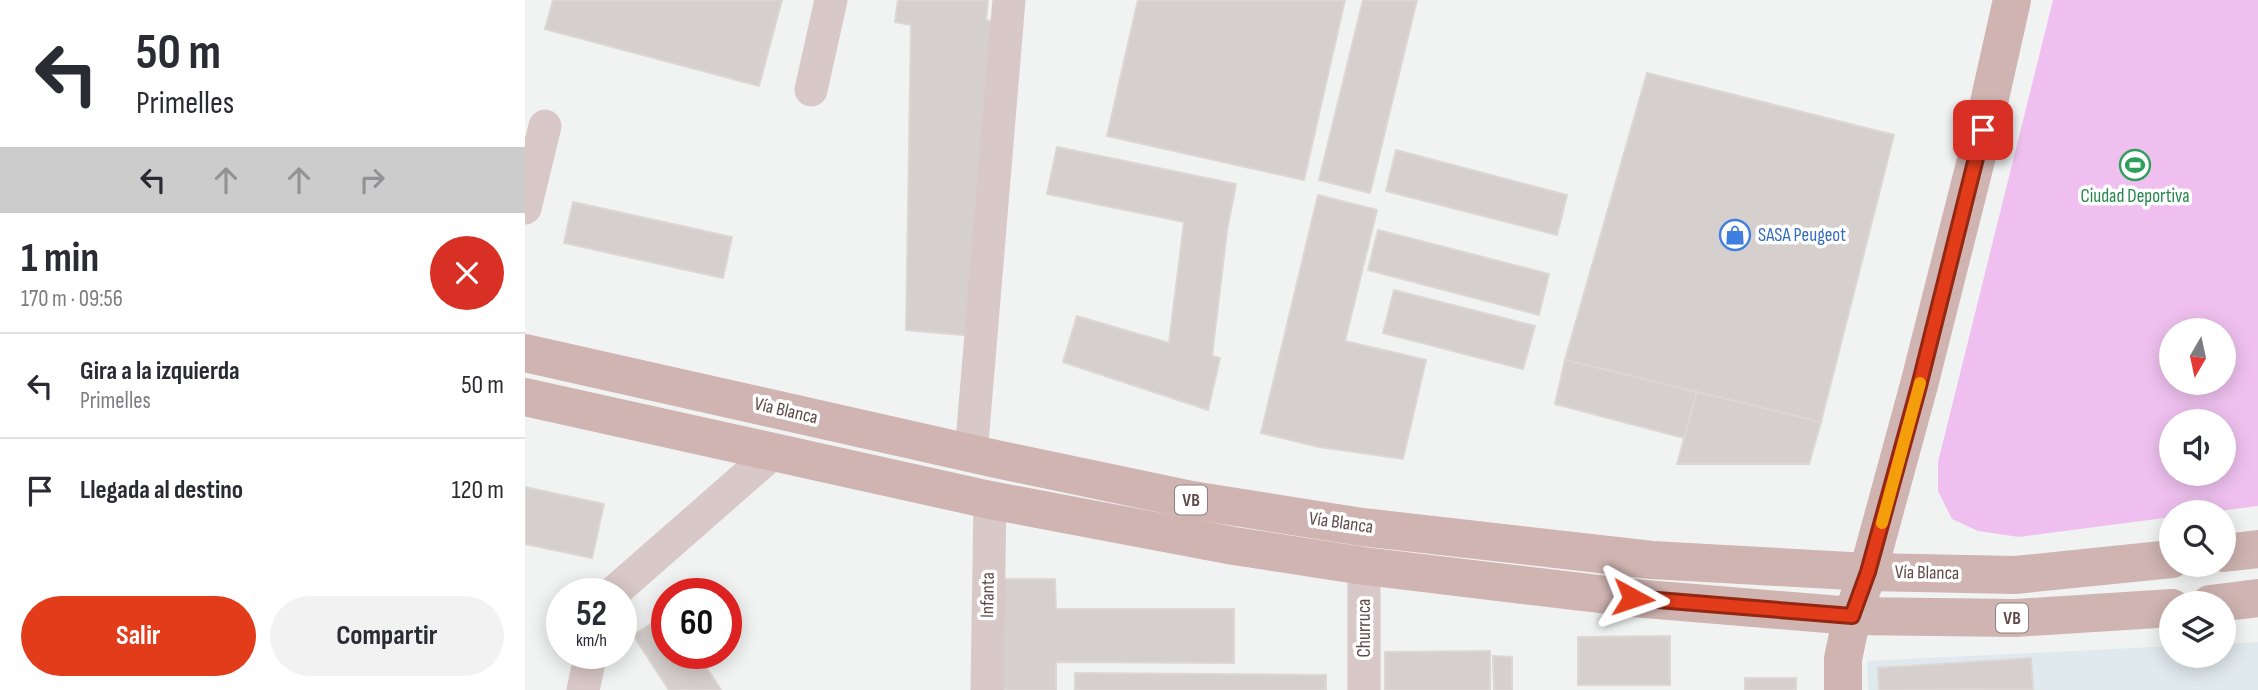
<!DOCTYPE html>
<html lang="es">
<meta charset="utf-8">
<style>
:root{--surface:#fff;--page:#f2f2f3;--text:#2b2b33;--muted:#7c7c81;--line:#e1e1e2;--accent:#e23c1b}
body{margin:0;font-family:"Sofia Sans Condensed",sans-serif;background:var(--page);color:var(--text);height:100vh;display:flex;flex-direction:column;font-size:26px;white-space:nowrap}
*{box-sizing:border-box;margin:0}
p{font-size:23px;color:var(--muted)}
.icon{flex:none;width:38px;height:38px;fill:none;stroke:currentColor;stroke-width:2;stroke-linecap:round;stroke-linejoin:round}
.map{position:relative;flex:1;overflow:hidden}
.sheet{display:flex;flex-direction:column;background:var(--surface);width:525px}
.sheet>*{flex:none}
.top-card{background:#fff;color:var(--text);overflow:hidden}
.needle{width:46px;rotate:189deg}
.controls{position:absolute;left:1634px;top:318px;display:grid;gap:14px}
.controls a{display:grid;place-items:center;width:77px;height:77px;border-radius:50%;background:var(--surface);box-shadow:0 4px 18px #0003;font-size:35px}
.speed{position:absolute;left:21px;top:578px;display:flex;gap:14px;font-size:35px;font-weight:700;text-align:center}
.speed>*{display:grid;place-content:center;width:91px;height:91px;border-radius:50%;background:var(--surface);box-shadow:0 4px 18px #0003;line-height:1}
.speed small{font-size:18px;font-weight:400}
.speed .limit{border:10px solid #d22;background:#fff;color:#111}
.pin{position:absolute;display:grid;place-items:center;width:60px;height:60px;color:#fff;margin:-30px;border-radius:14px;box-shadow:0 4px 10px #0006}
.me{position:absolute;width:77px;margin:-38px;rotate:95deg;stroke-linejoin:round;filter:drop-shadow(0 0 5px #0008)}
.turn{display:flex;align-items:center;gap:24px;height:147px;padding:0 21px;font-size:32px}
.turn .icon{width:91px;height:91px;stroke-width:2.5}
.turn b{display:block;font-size:49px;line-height:60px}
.lanes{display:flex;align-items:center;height:66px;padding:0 21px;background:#0003;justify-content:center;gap:35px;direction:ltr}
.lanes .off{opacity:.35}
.round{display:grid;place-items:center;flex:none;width:74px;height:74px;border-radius:37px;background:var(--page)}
.headline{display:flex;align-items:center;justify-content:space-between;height:119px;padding:0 21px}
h1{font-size:42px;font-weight:700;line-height:52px}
.action{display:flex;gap:14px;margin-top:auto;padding:14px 21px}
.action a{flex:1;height:80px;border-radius:42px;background:var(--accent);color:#fff;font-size:28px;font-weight:700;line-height:80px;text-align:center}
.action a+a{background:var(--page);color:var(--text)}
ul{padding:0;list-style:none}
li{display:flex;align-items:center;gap:21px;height:105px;padding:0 21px;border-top:2px solid var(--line)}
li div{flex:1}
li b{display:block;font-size:26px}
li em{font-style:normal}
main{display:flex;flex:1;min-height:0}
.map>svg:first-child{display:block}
</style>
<main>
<section class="sheet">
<div class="top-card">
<div class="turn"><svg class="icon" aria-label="left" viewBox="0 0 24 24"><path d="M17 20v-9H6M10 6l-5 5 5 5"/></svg><div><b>50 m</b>Primelles</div></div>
<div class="lanes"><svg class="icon" aria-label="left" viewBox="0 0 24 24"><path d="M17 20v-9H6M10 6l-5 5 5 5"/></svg><svg class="icon off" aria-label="ahead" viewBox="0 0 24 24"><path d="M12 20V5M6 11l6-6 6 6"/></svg><svg class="icon off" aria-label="ahead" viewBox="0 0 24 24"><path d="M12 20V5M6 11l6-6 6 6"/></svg><svg class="icon off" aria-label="right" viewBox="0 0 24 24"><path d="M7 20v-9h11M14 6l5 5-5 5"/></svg></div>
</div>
<div class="headline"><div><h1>1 min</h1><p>170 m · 09:56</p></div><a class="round" style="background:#d93025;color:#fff"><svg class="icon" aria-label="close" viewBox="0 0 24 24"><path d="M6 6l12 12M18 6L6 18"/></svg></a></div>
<ul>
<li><svg class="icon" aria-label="left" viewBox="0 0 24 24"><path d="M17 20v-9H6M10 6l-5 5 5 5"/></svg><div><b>Gira a la izquierda</b><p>Primelles</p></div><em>50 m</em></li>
<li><svg class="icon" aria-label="arrive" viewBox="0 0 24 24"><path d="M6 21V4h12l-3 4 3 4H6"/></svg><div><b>Llegada al destino</b></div><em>120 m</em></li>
</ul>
<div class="action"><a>Salir</a><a>Compartir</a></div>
</section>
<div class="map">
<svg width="1733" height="690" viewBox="0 0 1733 690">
<rect width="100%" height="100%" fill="#f1f3f2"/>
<!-- commercial -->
<polygon fill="#e0e9ee" points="1733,642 1733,690 1343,690 1342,661 1647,646 1647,656 1699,656 1699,644"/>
<!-- green -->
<path fill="#efc0ef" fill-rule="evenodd" d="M1528 0H1733V506L1679 513H1647V517L1494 537 1453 531 1427 519 1413 491V462ZM1647 331H1699V383H1647ZM1647 422H1699V474H1647Z"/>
<!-- building -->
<g fill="#d5cfcd" stroke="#dcd7d5" stroke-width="2">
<polygon points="28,0 257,0 234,86 20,29"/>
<polygon points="373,0 463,0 461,20 473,22 448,336 381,330 386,25 370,22"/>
<polygon points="613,0 820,0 779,180 582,136"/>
<polygon points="838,0 892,0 845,193 794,180"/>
<polygon points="1122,73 1369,135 1296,422 1040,360"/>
<polygon points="532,147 711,184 702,231 687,356 695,358 683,410 538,362 552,316 644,343 659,222 522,194"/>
<polygon points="871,150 1042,195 1032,235 861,191"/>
<polygon points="793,195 852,210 820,341 901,360 878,459 794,447 736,433"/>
<polygon points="48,202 207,237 198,278 39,243"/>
<polygon points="853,230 1024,274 1014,315 843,270"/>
<polygon points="869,290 1010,326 998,369 858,333"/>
<polygon points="1040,360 1172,392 1159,438 1030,404"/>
<polygon points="1172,392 1296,422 1284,464 1152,464"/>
<polygon points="0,487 79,504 67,558 0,544"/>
<polygon points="477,579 530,579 531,609 709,609 709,663 531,662 531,690 477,690"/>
<polygon points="142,614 142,653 172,653 196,690 144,690 108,635"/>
<polygon points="1145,636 1145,685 1053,685 1053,637"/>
<polygon points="965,651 965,690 860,690 860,652"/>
<polygon points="968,656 987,657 987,690 969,690"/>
<polygon points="1506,658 1508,689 1354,690 1353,668"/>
<polygon points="550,673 801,675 801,690 550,690"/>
<rect x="1220" y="678" width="51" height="12"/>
</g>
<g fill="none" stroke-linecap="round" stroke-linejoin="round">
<!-- minor -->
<g stroke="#d8c8c7" stroke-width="33">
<polyline points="286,90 306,0"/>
<polyline points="0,208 20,126"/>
<polyline points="446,454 484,0"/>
<polyline points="88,593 249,452"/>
<polyline points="58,690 66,653"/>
<polyline points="462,690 465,500"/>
<polyline points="839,690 839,566"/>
</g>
<!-- major -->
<g stroke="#cfb4b1" stroke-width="38">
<polyline points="0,353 471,459 667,500 837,527 1127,560 1343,572 1490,575 1647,559"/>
<polyline points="0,397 465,500 709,546 839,566 1108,598 1327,616 1490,618 1647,608"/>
<polyline points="1699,553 1733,549"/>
<polyline points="1685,604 1733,598"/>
<polyline points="1318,690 1318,659 1327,616 1343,572 1394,385 1452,156 1487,0"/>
</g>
</g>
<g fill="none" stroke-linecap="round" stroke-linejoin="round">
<!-- route casing -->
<g stroke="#932712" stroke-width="18">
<polyline id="route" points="1108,598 1327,616 1343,572 1394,386 1458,130"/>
</g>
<!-- route -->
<use href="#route" stroke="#e23c1b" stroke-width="12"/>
<!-- slow -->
<polyline stroke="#f59e0b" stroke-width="12" points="1357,523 1395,383"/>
</g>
<!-- icons -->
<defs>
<g id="stadium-ring" transform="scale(1.575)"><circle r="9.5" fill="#fff" stroke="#2e9e5b" stroke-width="1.5"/><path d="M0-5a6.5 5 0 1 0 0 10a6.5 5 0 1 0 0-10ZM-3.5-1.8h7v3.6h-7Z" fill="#2e9e5b"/></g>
<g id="shop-ring" transform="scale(1.575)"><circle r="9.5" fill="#fff" stroke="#3f7fe0" stroke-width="1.5"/><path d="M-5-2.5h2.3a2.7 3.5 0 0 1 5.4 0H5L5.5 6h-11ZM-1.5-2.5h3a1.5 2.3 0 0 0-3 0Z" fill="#3f7fe0"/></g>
</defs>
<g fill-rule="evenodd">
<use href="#stadium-ring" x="1610" y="165"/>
<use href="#shop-ring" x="1210" y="235"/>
</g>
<g text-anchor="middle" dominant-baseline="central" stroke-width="7" stroke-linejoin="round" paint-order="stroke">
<!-- shield labels -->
<g fill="#fff" stroke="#8e807f" stroke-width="2">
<rect x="650" y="485.5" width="32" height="29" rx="5"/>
<rect x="1471" y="603.5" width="32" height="29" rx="5"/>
</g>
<g font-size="18" font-weight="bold" fill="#5e4a48">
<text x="666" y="500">VB</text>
<text x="1487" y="618">VB</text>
</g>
<!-- leisure labels -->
<g font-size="19" fill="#27864d" stroke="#fff">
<text x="1610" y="196">Ciudad Deportiva</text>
</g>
<!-- shop labels -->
<g font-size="19" fill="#366cbe" stroke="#fff" text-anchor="start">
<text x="1233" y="235">SASA Peugeot</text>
</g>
<!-- street labels -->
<g font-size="19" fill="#5e4a48" stroke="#fff">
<text transform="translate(261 411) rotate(13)">Vía Blanca</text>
<text transform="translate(816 523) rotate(8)">Vía Blanca</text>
<text transform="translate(1402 573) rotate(1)">Vía Blanca</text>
<text transform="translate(463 595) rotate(-89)">Infanta</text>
<text transform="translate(839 628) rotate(-90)">Churruca</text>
</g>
</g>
</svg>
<div class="controls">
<a><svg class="needle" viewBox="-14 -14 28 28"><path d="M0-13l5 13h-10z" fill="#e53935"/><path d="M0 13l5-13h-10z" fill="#7c7c81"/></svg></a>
<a><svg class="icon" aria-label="sound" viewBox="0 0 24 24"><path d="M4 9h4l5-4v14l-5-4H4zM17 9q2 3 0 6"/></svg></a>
<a><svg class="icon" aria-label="search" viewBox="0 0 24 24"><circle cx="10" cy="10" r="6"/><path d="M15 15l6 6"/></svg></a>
<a><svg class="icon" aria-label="layers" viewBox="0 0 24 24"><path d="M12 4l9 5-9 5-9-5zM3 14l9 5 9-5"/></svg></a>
</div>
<div class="speed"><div>52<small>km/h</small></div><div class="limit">60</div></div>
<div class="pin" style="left:1458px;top:130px;background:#d93025"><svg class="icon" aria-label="arrive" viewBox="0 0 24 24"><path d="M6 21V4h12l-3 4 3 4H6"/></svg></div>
<svg class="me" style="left:1108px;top:598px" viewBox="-20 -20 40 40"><path d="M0-17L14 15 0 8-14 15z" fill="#e23c1b" stroke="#fff" stroke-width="4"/></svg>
</div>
</main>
